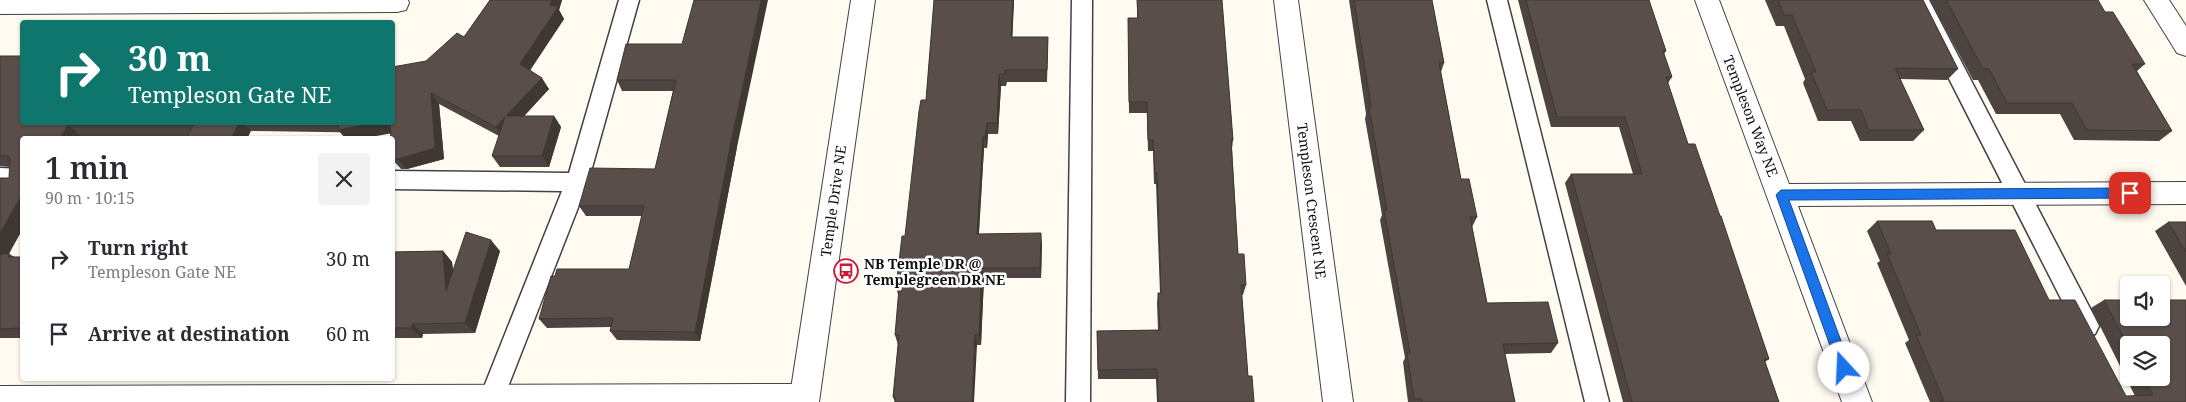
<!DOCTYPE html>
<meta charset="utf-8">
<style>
:root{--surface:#fff;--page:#f2f2f3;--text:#2b2b33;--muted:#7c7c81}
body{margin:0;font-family:"Noto Serif",serif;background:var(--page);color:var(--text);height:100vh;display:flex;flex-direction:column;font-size:19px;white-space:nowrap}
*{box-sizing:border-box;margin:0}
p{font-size:16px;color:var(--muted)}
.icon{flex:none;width:28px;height:28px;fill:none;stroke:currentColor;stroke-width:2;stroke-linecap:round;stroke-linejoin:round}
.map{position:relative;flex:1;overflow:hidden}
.panel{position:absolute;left:20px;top:136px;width:375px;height:245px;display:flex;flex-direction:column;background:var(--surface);border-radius:5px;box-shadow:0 1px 4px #0004}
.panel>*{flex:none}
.hud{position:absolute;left:20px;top:20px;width:375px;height:105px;border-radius:5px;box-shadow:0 1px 4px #0004;background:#0f766e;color:#fff;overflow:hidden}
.fabs{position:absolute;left:2120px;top:276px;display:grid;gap:10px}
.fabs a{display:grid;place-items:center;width:50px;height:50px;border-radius:5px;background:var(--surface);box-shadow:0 1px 4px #0004;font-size:25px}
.pin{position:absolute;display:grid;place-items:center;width:42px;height:42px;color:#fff;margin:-21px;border-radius:10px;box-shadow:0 2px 8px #0006}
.me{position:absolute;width:55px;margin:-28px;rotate:340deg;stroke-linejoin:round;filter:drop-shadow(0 0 4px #0008)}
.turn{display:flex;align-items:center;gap:18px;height:105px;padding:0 25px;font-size:22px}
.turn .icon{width:65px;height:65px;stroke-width:2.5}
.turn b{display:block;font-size:35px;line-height:42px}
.round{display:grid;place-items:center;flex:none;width:52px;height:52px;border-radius:5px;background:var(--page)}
.headline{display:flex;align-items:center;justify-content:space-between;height:85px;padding:0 25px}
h1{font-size:30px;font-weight:600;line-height:38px}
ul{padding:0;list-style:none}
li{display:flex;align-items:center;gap:15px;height:75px;padding:0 25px}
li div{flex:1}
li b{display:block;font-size:19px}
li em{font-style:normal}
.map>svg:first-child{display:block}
</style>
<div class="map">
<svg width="2186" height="402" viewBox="0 0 2186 402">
<rect width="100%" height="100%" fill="#fffbf1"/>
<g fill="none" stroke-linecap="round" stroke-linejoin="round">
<!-- service casing -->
<g stroke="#424242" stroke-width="3">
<g id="service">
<polygon points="619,0 639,0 588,182 502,402 478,402 562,191 392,189 392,171 569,173"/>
<polygon points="1072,0 1092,0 1090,402 1066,402"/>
<polygon points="1487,0 1507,0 1609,402 1585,402"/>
<polygon points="1909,0 1929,0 2095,318 2099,326 2095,334 2087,337 2079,334"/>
<polygon points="0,168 22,169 22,187 0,186"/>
</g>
</g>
<!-- minor casing -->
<g stroke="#424242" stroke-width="2">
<g id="minor">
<polygon points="0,0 408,0 409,3 406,10 397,12 0,14"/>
<polygon points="1274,0 1298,0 1353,402 1323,402"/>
<polygon points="1695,0 1719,0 1789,184 2186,182 2186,204 1798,206 1872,402 1842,402"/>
<polygon points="2144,0 2169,0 2186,26 2186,56 2177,53"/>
<polygon points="804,384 815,388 819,398 817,402 0,402 0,386"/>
</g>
</g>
<!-- tertiary casing -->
<g stroke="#424242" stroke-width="2">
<polygon id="tertiary" points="851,0 875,0 819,402 789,402"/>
</g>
<!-- service -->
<use href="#service" fill="#fff" fill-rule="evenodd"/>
<!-- minor -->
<use href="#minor" fill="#fff" fill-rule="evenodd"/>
<!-- tertiary -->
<use href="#tertiary" fill="#fff" fill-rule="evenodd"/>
</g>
<!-- wall -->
<g fill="#4d4340" fill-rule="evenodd">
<polygon points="490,0 562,0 559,10 564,19 530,70 549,89 524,116 554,116 561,127 549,167 500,167 492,156 499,136 439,104 444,159 407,169 401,169 392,159 392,139 390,133 251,131 187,136 81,136 22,139 22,230 9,254 15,257 22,257 22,338 0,338 0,178 9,178 10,167 0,166 0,56 22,122 392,122 426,61 464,37"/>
<polygon points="934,0 1014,0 1012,37 1048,37 1048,48 1047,82 1007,82 1006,86 1001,86 998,134 988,134 987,148 984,148 979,234 1042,243 1041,278 984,278 981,345 977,345 895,402 893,397 898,345 895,335 899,297 896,288 905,236 926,100"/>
<polygon points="1137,0 1222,0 1233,140 1232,149 1238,254 1246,285 1243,295 1242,295 1248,376 1254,402 1157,402 1156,379 1098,379 1097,331 1158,330 1157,303 1158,293 1160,293 1156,184 1154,184 1153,151 1148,151 1147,113 1129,113 1128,18 1137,18"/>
<polygon points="1349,0 1432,0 1444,63 1441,72 1461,179 1477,217 1472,227 1487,303 1558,343 1551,353 1505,354 1515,402 1408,402 1403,362 1405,358 1380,220 1382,215 1365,119 1366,114"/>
<polygon points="1518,0 1649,0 1666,51 1664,54 1672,77 1668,83 1688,144 1720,216 1769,359 1765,362 1779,402 1623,402 1565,183 1571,174 1633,174 1619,127 1551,127"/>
<polygon points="1765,0 1923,0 1958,69 1947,80 1900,79 1924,130 1913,141 1860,141 1851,121 1818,121 1803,83 1805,79 1784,26 1776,26"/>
<polygon points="1930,0 2098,0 2105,12 2145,64 2137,71 2172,131 2159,141 2074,140 2060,114 1996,114 1978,80 1973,80"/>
<polygon points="682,44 737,147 700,341 617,340 610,331 611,327 547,328 539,319 629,269 642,216 586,216 579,206 655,169 673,91 622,91 617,80"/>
<path d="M1877 221 1936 230 2049 300 2126 396H2135L2091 308 2104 300 2186 402H1930L1905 343 1909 340 1877 263 1880 261 1867 231ZM2129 345 2161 378H2129Z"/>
<polygon points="2168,222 2186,222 2186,286 2155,231"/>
<polygon points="443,251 452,262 453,270 500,251 475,333 423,334 422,338 392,338 392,252"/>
</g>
<!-- shaded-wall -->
<g fill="#3e3734">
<polygon points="552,0 562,0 559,10 564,19 527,75 520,64 550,5"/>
<polygon points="761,0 768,0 737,147 700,341 695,332 732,137"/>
<polygon points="1013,0 1014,0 1012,48 1011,37"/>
<polygon points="999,74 1001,86 998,134 997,123"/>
<polygon points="542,78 549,89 514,127 506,116"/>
<polygon points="431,93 439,104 444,159 407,169 398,159"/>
<polygon points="554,116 561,127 549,167 542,156"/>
<polygon points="505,117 503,138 496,127"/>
<polygon points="239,122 243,122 251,131 247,139 231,139"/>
<polygon points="380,122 391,122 398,132 360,139 346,139 338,130"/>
<polygon points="987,123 988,134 987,148 985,137"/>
<polygon points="68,125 81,136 79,139 60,139"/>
<polygon points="983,137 984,148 978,244 977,234"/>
<polygon points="22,195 22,230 3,263 0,262 0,233"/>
<polygon points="1041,233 1042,243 1041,278 1040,268"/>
<polygon points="491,240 500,251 475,333 465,323"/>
<polygon points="443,251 452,262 456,301 446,291"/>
<polygon points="982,268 984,278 981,345 979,335"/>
<polygon points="413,324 423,334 422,338 411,328"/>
<polygon points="975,335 977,345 974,402 972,402"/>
</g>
<!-- building -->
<g fill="#594e4a" stroke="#3e3734">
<polygon points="490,0 552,0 550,5 558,7 520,64 542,78 506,116 554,116 542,156 492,156 505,117 496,127 431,93 435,148 398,159 392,159 392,139 391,139 390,122 392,122 392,67 426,61 457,33 464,37"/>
<polygon points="694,0 761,0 732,137 695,332 610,331 613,318 539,319 551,276 555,276 557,269 629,269 644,206 579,206 590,168 655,169 676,80 617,80 626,44 682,44"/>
<polygon points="934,0 1013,0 1011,37 1048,37 1047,70 1005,70 1005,74 999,74 997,123 987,123 985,137 983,137 977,234 1041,233 1040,268 982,268 979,335 975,335 972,402 895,402 895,397 893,397 899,335 895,335 899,288 896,288 902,236 905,236 919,111 921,100 926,100"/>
<polygon points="1137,0 1222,0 1233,140 1231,140 1238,254 1244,254 1246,285 1241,285 1248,376 1252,376 1254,402 1158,402 1157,369 1098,370 1097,331 1160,330 1158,293 1161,293 1157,173 1155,173 1153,140 1148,140 1147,102 1129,102 1128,18 1138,18"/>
<polygon points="1354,0 1432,0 1444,63 1439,63 1461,179 1469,179 1477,217 1470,217 1487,303 1548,302 1558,343 1503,344 1515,402 1422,402 1421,399 1414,399 1407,353 1410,353 1384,210 1387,210 1369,107 1371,107"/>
<polygon points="1526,0 1649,0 1666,51 1663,51 1672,77 1666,77 1688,144 1695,144 1720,216 1721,216 1769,359 1764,359 1779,402 1632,402 1571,174 1642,174 1625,117 1557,117"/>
<polygon points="1778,0 1923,0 1958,69 1895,68 1924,130 1869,130 1861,110 1827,110 1811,72 1816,72 1792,15 1784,15"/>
<polygon points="1946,0 2098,0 2105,12 2113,12 2145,64 2132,64 2172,131 2087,130 2072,103 2007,103 1989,69 1983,69"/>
<polygon points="0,56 22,56 22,122 239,122 231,139 186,139 193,125 68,125 60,139 22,139 22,195 0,233 0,178 9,178 10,158 8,156 0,156"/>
<polygon points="339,122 380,122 338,130"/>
<polygon points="1877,221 1932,221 1936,230 2015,230 2049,300 2075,300 2126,396 2153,395 2144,378 2161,378 2161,345 2129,345 2129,348 2104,300 2129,300 2129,318 2161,318 2161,300 2186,300 2186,402 1941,402 1940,401 1944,401 1916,335 1921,335 1887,254 1891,254"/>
<polygon points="2168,222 2186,222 2186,252"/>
<polygon points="466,232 491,240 465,323 413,324 411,328 392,328 392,252 443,251 446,291"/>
<polygon points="0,254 10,254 8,257 22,257 22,328 0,329"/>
</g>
<!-- route -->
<polygon fill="#1a73e8" stroke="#114b97" points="2130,188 2136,193 2130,198 1789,200 1851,368 1849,372 1844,373 1840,372 1838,368 1776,195 1781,190"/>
<!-- icons -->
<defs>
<g id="bus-ring" transform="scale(1.25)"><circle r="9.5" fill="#fff" stroke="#cf1735" stroke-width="1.5"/><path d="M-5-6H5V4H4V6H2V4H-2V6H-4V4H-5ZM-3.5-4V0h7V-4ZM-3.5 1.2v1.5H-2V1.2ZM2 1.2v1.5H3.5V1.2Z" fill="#cf1735"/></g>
</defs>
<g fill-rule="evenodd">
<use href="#bus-ring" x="846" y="271"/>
</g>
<g text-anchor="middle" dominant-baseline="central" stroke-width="5" stroke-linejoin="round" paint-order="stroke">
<!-- street labels -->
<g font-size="14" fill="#0f0f0f" stroke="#fff">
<text transform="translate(1751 116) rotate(69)">Templeson Way NE</text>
<text transform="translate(833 201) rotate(-82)">Temple Drive NE</text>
<text transform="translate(1312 201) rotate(83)">Templeson Crescent NE</text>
</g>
<!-- poi labels -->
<g font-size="14" font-weight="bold" fill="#0f0f0f" stroke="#fff" text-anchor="start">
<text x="864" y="263">NB Temple DR @<tspan x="864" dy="16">Templegreen DR NE</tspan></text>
</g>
</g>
</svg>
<div class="fabs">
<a><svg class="icon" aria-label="sound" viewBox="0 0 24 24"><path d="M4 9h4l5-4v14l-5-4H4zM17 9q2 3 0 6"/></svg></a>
<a><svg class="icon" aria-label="layers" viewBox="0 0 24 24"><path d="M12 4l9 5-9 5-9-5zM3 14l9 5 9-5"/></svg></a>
</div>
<div class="pin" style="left:2130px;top:193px;background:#d93025"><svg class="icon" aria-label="arrive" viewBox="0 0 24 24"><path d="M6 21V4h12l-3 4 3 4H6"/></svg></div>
<svg class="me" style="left:1844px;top:368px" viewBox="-20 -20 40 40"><circle r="19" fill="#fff"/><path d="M0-13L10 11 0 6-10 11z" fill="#1a73e8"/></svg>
<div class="hud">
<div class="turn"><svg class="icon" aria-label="right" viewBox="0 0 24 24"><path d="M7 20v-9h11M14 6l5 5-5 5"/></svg><div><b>30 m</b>Templeson Gate NE</div></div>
</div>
<section class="panel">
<div class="headline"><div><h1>1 min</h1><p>90 m · 10:15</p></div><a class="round"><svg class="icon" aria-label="close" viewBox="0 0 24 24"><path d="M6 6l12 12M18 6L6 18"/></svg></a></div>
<ul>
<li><svg class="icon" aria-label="right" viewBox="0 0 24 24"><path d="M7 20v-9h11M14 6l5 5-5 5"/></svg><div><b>Turn right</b><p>Templeson Gate NE</p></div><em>30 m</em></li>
<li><svg class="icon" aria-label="arrive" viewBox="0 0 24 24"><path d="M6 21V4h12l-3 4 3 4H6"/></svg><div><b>Arrive at destination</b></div><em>60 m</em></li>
</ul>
</section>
</div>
